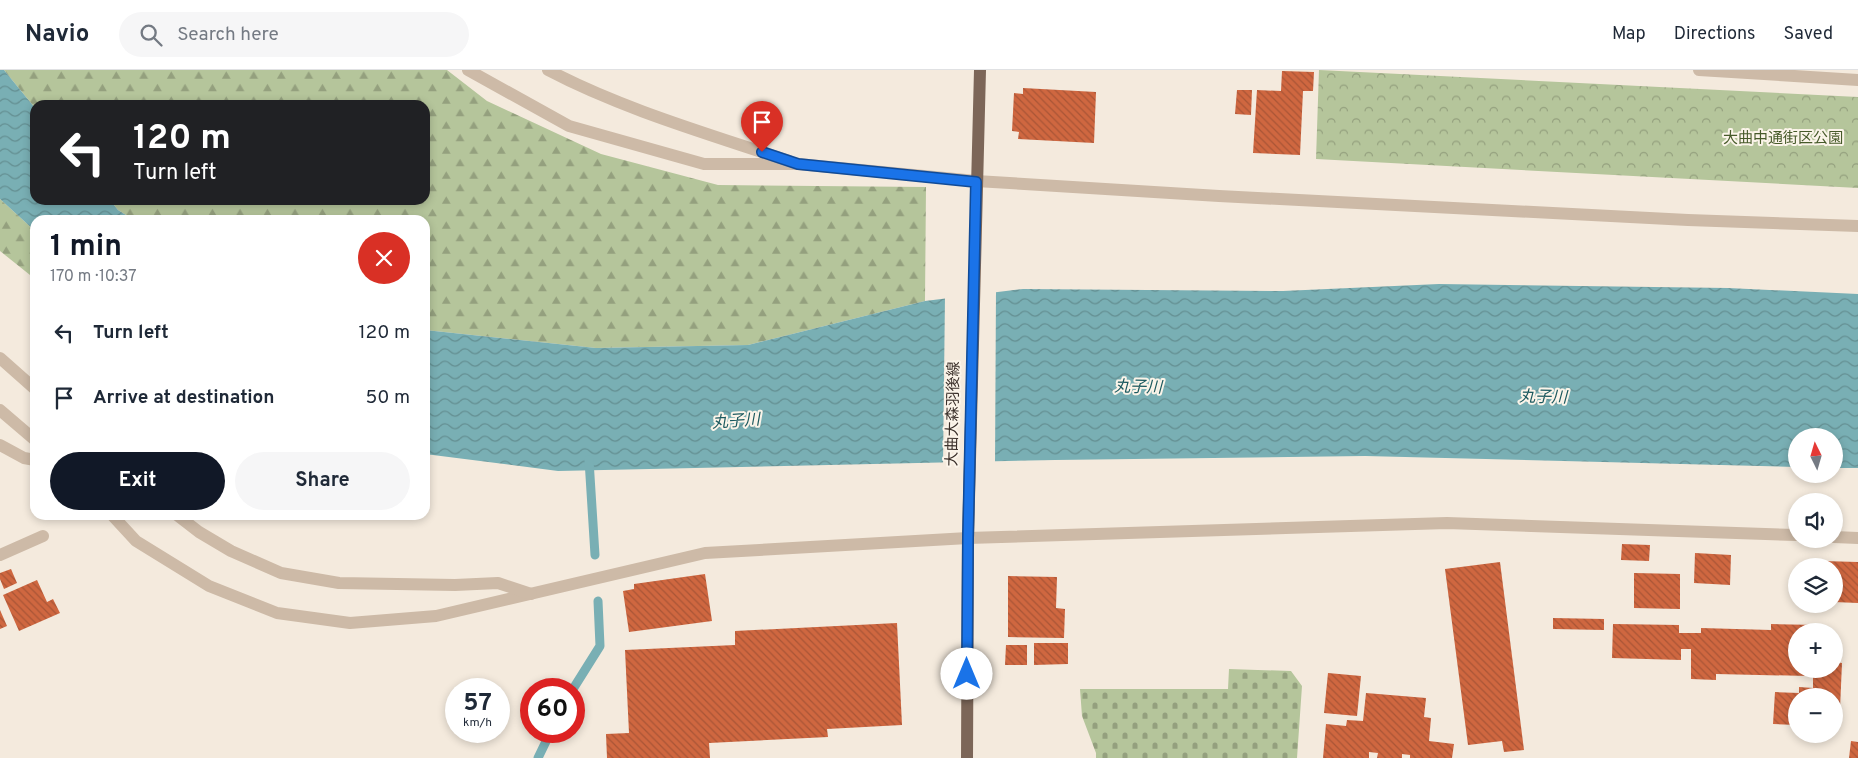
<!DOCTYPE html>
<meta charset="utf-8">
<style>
:root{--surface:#fff;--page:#f6f6f7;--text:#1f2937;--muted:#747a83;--line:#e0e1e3;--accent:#111827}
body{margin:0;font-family:Overpass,"Noto Sans JP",sans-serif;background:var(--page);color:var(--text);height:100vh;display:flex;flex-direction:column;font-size:19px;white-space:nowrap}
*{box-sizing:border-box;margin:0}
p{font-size:16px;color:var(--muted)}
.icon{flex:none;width:28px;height:28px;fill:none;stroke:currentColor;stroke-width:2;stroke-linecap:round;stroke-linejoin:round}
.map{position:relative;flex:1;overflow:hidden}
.sheet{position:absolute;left:30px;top:145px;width:400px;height:305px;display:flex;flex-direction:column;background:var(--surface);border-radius:15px;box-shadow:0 2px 8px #0003}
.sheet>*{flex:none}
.top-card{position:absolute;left:30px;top:30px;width:400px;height:105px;border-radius:15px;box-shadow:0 2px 8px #0003;background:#202124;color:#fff;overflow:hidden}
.needle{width:32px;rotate:355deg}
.controls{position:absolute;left:1788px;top:358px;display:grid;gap:10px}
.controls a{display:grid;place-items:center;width:55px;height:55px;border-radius:50%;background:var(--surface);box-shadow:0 2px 8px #0003;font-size:25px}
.speed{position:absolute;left:445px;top:608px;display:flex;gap:10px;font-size:25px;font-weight:700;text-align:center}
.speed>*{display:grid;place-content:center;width:65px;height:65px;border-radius:50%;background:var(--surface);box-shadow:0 2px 8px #0003;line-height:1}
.speed small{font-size:12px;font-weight:400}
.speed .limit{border:8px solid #d22;background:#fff;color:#111}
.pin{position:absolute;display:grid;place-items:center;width:42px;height:42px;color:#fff;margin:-51px -21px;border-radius:50% 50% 50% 0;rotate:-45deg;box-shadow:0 0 5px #0007}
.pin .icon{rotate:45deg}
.me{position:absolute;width:55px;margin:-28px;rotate:0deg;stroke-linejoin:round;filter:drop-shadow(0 0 4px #0008)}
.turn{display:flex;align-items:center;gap:18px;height:105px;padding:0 20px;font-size:22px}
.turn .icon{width:65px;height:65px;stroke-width:2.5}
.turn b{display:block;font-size:35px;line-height:42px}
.round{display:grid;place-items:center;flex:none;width:52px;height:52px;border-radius:26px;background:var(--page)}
.overview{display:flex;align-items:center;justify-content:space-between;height:85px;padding:0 20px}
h1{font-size:30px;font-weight:700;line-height:38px;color:var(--accent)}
.button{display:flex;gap:10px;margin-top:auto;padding:10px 20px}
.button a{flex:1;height:58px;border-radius:30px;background:var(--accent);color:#fff;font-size:20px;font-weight:700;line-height:58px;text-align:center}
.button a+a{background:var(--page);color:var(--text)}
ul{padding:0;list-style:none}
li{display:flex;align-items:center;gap:15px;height:65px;padding:0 20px}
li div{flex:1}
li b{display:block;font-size:19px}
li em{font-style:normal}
header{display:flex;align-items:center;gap:30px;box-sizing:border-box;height:70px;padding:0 25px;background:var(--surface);border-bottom:1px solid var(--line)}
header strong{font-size:24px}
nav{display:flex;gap:28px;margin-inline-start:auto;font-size:18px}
.search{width:350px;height:45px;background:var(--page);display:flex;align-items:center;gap:12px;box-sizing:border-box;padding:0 18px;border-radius:28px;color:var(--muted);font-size:19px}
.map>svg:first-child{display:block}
</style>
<header>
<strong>Navio</strong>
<div class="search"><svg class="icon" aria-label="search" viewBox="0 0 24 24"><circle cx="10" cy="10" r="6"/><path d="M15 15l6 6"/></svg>Search here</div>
<nav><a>Map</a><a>Directions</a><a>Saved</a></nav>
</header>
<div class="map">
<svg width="1858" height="688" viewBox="0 0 1858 688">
<defs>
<pattern id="forest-firs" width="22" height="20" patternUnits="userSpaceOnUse" patternTransform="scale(1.25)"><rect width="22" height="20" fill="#b5c59b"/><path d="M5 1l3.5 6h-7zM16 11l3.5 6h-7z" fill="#94a07e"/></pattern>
<pattern id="cemetery-stones" width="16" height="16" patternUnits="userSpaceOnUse" patternTransform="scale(1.25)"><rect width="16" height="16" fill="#b5c59b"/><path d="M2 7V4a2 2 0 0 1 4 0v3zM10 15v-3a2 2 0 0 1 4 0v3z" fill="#94a07e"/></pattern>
<pattern id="park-crowns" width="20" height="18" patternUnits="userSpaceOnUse" patternTransform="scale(1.25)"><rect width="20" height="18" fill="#b5c59b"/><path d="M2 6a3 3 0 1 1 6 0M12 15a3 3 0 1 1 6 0" fill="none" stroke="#94a07e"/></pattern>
<pattern id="water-waves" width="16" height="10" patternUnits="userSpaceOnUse" patternTransform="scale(1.25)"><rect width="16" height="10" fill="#79afb4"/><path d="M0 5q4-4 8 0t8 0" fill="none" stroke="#648f92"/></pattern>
<pattern id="building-back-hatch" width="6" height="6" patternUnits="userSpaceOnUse" patternTransform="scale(1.25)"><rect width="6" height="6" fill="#cf6740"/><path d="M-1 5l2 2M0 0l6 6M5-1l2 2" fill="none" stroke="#a95536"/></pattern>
</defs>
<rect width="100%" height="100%" fill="#f4eadd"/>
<!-- forest -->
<g fill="url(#forest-firs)">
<polygon points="4,0 447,0 487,31 601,84 718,115 926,117 925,231 748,275 596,278 425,260 425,150 134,150 118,140 110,130 425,130 425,35 35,35 35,38"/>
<polygon points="0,129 35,161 35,209 0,181"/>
</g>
<!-- cemetery -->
<polygon fill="url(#cemetery-stones)" points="1229,599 1291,601 1302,616 1297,688 1096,688 1096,683 1082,646 1080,619 1228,619"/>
<!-- park -->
<polygon fill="url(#park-crowns)" points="1319,0 1858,27 1858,118 1316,89"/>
<!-- water -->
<g fill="url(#water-waves)">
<polygon points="0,0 4,0 35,38 35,130 110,130 118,140 134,150 35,150 35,161 0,129"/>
<polygon points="1439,214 1728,218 1858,224 1858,398 1834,398 1834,366 1796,366 1796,397 1365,386 1055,390 558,401 425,384 425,260 596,278 748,275 925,231 1023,219 1283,221"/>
</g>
<!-- pier -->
<polygon fill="#f4eadd" points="996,220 995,394 943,395 945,226"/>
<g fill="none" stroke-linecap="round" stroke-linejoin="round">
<!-- stream -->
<g stroke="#79afb4" stroke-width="9">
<polyline points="589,390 595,485"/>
<polyline points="573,619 600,576 598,531"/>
<polyline points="538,688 551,661"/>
</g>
</g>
<!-- building -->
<g fill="url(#building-back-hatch)">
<polygon points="1282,1 1314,2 1313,21 1303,21 1300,85 1253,83 1257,20 1281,21"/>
<polygon points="1023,18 1096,22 1094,73 1018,69 1019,62 1012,61 1014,23 1023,24"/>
<polygon points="1237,20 1252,20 1251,45 1235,44"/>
<polygon points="1622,474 1650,475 1649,491 1621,490"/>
<polygon points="1695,483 1731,485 1730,515 1694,513"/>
<polygon points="1823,491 1858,492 1858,533 1834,532 1834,496 1823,496"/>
<polygon points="1500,492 1524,680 1504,682 1502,671 1468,675 1445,499"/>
<polygon points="11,499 17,513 4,519 0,509 0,503"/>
<polygon points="1634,503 1680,504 1680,539 1634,538"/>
<polygon points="705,504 712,551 629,562 623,521 634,519 634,514"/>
<polygon points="1008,506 1057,507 1056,538 1065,539 1064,568 1008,567"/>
<polygon points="37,510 47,532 53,529 60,543 19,561 3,525"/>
<polygon points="0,540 7,556 0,559"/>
<polygon points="1553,548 1604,549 1604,560 1553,559"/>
<polygon points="897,553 902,655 827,659 828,667 709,673 710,688 607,688 606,664 629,663 625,580 735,575 735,561"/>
<polygon points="1613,554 1679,555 1679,563 1701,563 1701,558 1771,560 1771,554 1818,555 1818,561 1796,561 1796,599 1808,599 1808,606 1716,604 1716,610 1691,609 1691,579 1681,579 1681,590 1612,588"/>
<polygon points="1034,573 1068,573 1068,594 1034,595"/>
<polygon points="1006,575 1027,575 1027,595 1005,595"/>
<polygon points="1834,592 1842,593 1840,639 1834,639 1834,626 1796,626 1796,655 1773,654 1775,622 1799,623 1799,617 1813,618 1813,599 1834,599"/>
<polygon points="1328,603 1361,606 1357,646 1324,643"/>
<polygon points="1366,623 1426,628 1424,647 1431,648 1429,671 1454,674 1452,688 1410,688 1410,685 1402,684 1402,688 1377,688 1378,683 1369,682 1369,688 1323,688 1326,654 1346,656 1347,650 1363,651"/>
<polygon points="1851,671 1858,672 1858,688 1849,688"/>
</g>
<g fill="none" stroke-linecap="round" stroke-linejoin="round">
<!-- street -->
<g stroke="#cdbaa7" stroke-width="12">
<polyline points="468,0 569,56 704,94 798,94 976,111 1219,126 1688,150 1858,156"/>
<path d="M548 0C622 39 709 64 789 91"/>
<polyline points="1699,0 1858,10"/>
<polyline points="0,288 35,319"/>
<polyline points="0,340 35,370"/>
<polyline points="0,375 24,388 35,390"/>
<polyline points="112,445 136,471 209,516 277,543 350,553 436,546 705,483 968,468 1447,453 1796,465"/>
<polyline points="177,445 199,462 231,481 281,503 339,513 455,515 498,513 531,524"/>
<polyline points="1834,467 1858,468"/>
<polyline points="0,485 43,466"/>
</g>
<!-- primary -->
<polyline stroke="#7c6658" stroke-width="12" points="967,688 968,468 980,0"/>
</g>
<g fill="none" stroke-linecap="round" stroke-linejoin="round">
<!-- route casing -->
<g stroke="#114b97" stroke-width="12">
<polyline id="route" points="762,82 798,94 976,112 968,468 967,604"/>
</g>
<!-- route -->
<use href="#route" stroke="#1a73e8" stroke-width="9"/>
</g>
<g text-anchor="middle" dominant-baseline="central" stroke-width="4" stroke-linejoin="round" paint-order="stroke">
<!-- park labels -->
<g font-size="15" fill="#475a2a" stroke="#fbf4e9">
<text x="1783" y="69">大曲中通街区公園</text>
</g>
<!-- street labels -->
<g font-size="15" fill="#392e28" stroke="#fbf4e9">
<text transform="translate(954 344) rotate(-89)">大曲大森羽後線</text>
</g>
<!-- water labels -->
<g font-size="16" font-style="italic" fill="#1a585e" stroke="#fbf4e9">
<text transform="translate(1138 318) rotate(1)">丸子川</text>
<text transform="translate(1543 328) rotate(1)">丸子川</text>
<text transform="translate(736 352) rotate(-4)">丸子川</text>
</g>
</g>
</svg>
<div class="controls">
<a><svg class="needle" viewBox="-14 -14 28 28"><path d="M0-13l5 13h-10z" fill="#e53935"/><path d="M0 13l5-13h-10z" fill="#747a83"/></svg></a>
<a><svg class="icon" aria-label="sound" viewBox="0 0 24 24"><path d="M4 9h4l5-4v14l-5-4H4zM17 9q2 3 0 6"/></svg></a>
<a><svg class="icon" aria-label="layers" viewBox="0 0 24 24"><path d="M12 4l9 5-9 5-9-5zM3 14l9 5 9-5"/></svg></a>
<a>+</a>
<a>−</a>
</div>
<div class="speed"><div>57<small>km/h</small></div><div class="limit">60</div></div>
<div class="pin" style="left:762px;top:82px;background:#d93025"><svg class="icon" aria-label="arrive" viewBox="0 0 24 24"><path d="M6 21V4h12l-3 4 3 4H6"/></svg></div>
<svg class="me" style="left:967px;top:604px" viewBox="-20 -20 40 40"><circle r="19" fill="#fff"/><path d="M0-13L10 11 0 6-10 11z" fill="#1a73e8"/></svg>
<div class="top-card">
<div class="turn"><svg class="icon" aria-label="left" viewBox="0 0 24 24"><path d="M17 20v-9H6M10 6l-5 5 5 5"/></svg><div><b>120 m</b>Turn left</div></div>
</div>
<section class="sheet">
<div class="overview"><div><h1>1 min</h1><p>170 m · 10:37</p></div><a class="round" style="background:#d93025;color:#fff"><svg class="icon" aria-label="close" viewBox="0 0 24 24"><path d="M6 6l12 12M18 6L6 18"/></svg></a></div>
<ul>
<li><svg class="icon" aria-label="left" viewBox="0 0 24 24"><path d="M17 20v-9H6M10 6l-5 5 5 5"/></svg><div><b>Turn left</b></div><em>120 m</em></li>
<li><svg class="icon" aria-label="arrive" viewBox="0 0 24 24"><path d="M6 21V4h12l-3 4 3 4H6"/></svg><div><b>Arrive at destination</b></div><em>50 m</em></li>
</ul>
<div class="button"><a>Exit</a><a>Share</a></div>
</section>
</div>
